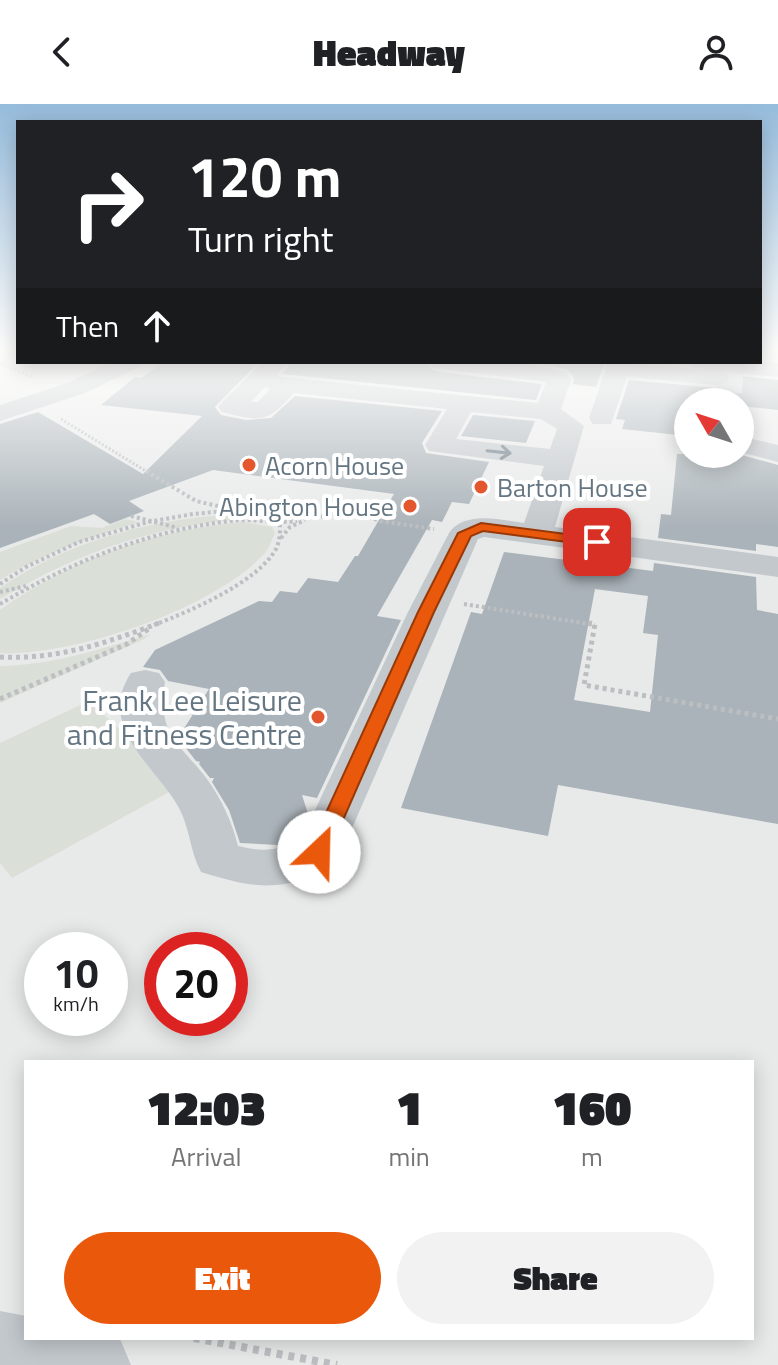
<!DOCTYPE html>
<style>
:root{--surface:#fff;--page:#f2f2f2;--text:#202124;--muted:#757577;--accent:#ea580c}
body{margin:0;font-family:"Titillium Web",sans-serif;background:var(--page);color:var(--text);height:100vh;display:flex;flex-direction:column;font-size:30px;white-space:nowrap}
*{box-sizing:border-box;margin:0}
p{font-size:26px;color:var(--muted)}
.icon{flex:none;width:44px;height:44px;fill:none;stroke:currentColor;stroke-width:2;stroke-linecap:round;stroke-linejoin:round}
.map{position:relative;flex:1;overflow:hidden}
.drawer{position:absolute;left:24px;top:956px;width:730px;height:280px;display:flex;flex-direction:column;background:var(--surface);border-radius:0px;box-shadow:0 4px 20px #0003}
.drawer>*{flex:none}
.hud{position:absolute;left:16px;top:16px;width:746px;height:244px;border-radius:0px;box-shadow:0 4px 20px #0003;background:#202124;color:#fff;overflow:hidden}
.needle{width:52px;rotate:309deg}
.controls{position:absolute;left:674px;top:284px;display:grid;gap:16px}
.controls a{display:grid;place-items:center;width:80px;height:80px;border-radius:50%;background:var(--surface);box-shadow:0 4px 20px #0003;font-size:40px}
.speed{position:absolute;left:24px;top:828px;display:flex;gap:16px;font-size:40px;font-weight:700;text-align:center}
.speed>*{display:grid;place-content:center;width:104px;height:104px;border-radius:50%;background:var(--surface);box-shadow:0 4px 20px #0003;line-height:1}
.speed small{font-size:20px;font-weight:400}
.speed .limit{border:12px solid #d22;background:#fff;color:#111}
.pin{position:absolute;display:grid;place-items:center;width:68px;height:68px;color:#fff;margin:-34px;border-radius:16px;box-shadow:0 4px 12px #0006}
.me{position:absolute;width:88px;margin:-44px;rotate:24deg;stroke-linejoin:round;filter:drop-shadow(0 0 6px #0008)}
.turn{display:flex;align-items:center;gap:28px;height:168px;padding:0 40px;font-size:36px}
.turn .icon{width:104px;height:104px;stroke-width:2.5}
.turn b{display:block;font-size:56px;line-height:68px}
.then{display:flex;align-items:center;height:76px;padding:0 40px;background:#0003;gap:16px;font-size:30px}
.eta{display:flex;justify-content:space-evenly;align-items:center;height:136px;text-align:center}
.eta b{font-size:48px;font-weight:800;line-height:56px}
.action{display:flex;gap:16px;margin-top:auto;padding:16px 40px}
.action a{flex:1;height:92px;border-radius:48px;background:var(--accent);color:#fff;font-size:32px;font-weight:800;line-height:92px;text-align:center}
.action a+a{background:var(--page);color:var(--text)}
header{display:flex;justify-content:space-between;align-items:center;height:104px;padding:0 40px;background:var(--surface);font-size:36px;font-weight:800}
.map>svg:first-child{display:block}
</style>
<header><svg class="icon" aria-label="back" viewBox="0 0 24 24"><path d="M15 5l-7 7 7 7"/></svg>Headway<svg class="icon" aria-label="person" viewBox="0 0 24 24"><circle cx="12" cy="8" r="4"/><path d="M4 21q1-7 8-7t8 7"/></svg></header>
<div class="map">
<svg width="778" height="1261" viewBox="0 0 778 1261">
<rect width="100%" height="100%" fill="#fafaf8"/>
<!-- built -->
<path fill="#e8e9e9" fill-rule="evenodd" d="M0 247H18V258H760V247H778V1261H0ZM688 298H740V350H688ZM42 846H110V914H42ZM162 846H230V914H162ZM26 958H752V1234H26Z"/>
<!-- green -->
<g fill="#dadfd7">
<path d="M223 411 263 413C164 419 85 444 0 495V484C65 439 144 417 223 411Z"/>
<path d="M125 415 140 418C91 433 43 449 0 476V448L71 422 102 424Z"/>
<path d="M243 418 272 423 275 429C271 437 269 446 263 451 212 505 74 552 0 549V506C69 456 158 425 243 418Z"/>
<path d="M151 530 142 536 0 599V562C53 561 101 545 151 530Z"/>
<polygon points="89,597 180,682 12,774 0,759 0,639"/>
</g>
<!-- building -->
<g fill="#aab3b9" fill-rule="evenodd">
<polygon points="163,258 259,258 215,303 221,311 246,316 271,314 295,292 442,307 422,339 426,349 489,358 469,400 452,398 442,418 432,416 377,512 401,516 317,694 302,691 309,713 299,732 277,741 240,739 229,706 212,678 214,674 210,674 199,660 200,658 196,657 178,634 209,585 168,577 160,566 143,563 155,546 259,497 272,498 280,487 297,489 308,474 338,478 355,452 358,452 394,390 213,366 129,397 144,407 110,420 94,410 0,444 0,320 38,308 143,370 202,312 101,301 135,273 141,274"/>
<polygon points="291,258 426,258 431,265 440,268 542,280 536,296 282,270"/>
<polygon points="533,258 605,258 596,283 573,280 574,274 567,265"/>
<polygon points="731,271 778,276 778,306 740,302 740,298 688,298 688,332 622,325 625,316 616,315 629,276 717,284 729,281"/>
<polygon points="473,311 535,317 526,339 461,332"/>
<polygon points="677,350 738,350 778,361 778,443 756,440 756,447 658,434 661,410 671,411"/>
<path d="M504 448 653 467 654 459 756 473 757 506 778 510V720L558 681 548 732 401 704 471 508 482 510ZM595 485 648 492 643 529 658 531 650 608 574 596Z"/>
</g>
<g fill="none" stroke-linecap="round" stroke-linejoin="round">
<!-- minor-tunnel -->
<polyline stroke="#d5d9db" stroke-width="26" stroke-dasharray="26 13" stroke-linecap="butt" points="717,274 748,277"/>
<!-- path-far3 -->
<g stroke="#bbbfc2" stroke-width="3" stroke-dasharray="2 2" stroke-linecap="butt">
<polyline points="0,259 32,273"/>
<polyline points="61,315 149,369"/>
<polyline points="714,360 731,360"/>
</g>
<!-- path-far2 -->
<g stroke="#bbbfc2" stroke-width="4" stroke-dasharray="3 3" stroke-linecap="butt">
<polyline points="146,367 196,397 231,405"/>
<polyline points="131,412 178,424"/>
<polyline points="281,434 290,423 305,416"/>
<polyline points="0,480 26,463 79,438 148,418 193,410 236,406 280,414 363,411 380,417 434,425"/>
<polyline points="0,488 26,482"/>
<path d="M0 500C71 458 147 427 230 417 252 414 274 420 297 417"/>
<polyline points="464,500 595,521"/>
<path d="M154 521C190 507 257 479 276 445 280 437 280 428 280 420"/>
</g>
<!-- path-far1 -->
<g stroke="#bbbfc2" stroke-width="5" stroke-dasharray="4 4" stroke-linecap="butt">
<polyline points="588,519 595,520 584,581 778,615"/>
<path d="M0 553C56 556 107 539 159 519"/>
<polyline points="0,595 127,540 150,524"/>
</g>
<!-- path -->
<polyline stroke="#bbbfc2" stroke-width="8" stroke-dasharray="6 6" stroke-linecap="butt" points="194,1234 337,1261"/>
<!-- minor -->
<g fill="#c3c8cc" fill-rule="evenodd">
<polygon points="760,257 778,259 778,273 718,267 726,269 729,274 726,279 717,281 627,273 611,320 593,320 589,314 608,258 707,266 691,263 687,258"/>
<polygon points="112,258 143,258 139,263 85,289 0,317 0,301 67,279"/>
<path d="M263 258H288L277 271 283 273 538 299 546 278 441 265 433 263 429 258H518L566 268 571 276 561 305 584 322 555 423 778 453V473L484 433 478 435 336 761C284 789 255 785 201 768 190 748 190 724 179 704 157 663 95 623 131 569L145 566 159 569 165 578C157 631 178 637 207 675 222 696 232 718 238 742 262 748 279 747 301 736L408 508 449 429C465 406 501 416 524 419L544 362 429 347 425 341 447 305 294 289C267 319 261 318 222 308L218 303 222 298ZM265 283 270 285 258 298H251ZM471 308 541 315 557 325 550 345 456 335Z"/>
<polygon points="740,332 778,341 778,358 740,348"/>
<polygon points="0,1207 26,1212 26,1234 120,1235 131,1261 0,1261"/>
</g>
</g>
<!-- one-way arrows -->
<defs><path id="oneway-shaft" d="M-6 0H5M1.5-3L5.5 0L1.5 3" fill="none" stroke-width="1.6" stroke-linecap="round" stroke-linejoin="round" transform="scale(2)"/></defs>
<use stroke="#6a7a87" href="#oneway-shaft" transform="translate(499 348) rotate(6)"/>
<!-- sky -->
<linearGradient id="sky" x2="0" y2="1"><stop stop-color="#96bcdc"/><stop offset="0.58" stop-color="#fdfdfc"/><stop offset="1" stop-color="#fdfdfc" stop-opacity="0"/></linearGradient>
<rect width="778" height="424" fill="url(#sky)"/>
<!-- route -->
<polygon fill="#ea580c" stroke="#983908" stroke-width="2" points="481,419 597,434 604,438 597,442 483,427 471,432 434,508 329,748 326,753 311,753 308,748 418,508 458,429"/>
<!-- markers -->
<g fill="#e4572e" stroke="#fff" stroke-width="3">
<circle cx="249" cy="361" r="8"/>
<circle cx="481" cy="383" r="8"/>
<circle cx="410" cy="402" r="8"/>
<circle cx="318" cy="613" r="8"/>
</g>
<g text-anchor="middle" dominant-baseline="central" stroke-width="8" stroke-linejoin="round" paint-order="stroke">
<!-- far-poi labels -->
<g font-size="26" fill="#657683" stroke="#fff" text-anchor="start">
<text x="265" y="361">Acorn House</text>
<text x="497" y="383">Barton House</text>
<text x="394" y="402" text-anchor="end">Abington House</text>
</g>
<!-- poi labels -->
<g font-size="30" fill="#657683" stroke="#fff" text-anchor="end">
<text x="302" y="596">Frank Lee Leisure<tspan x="302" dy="34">and Fitness Centre</tspan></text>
</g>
</g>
</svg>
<div class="controls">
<a><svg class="needle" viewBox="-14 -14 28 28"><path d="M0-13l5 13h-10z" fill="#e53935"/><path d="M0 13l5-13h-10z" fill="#757577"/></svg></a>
</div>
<div class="speed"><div>10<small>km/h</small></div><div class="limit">20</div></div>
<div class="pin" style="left:597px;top:438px;background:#d93025"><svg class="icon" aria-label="arrive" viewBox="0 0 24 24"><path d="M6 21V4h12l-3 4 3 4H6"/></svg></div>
<svg class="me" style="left:319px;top:748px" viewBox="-20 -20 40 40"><circle r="19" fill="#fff"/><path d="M0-13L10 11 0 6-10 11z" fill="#ea580c"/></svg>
<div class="hud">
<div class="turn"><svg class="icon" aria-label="right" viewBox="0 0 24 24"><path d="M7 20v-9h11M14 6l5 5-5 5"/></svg><div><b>120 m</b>Turn right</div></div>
<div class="then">Then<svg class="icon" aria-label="ahead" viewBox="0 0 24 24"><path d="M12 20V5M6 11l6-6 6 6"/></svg></div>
</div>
<section class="drawer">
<div class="eta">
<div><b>12:03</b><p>Arrival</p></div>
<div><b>1</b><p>min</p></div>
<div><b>160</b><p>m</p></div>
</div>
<div class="action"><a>Exit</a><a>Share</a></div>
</section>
</div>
